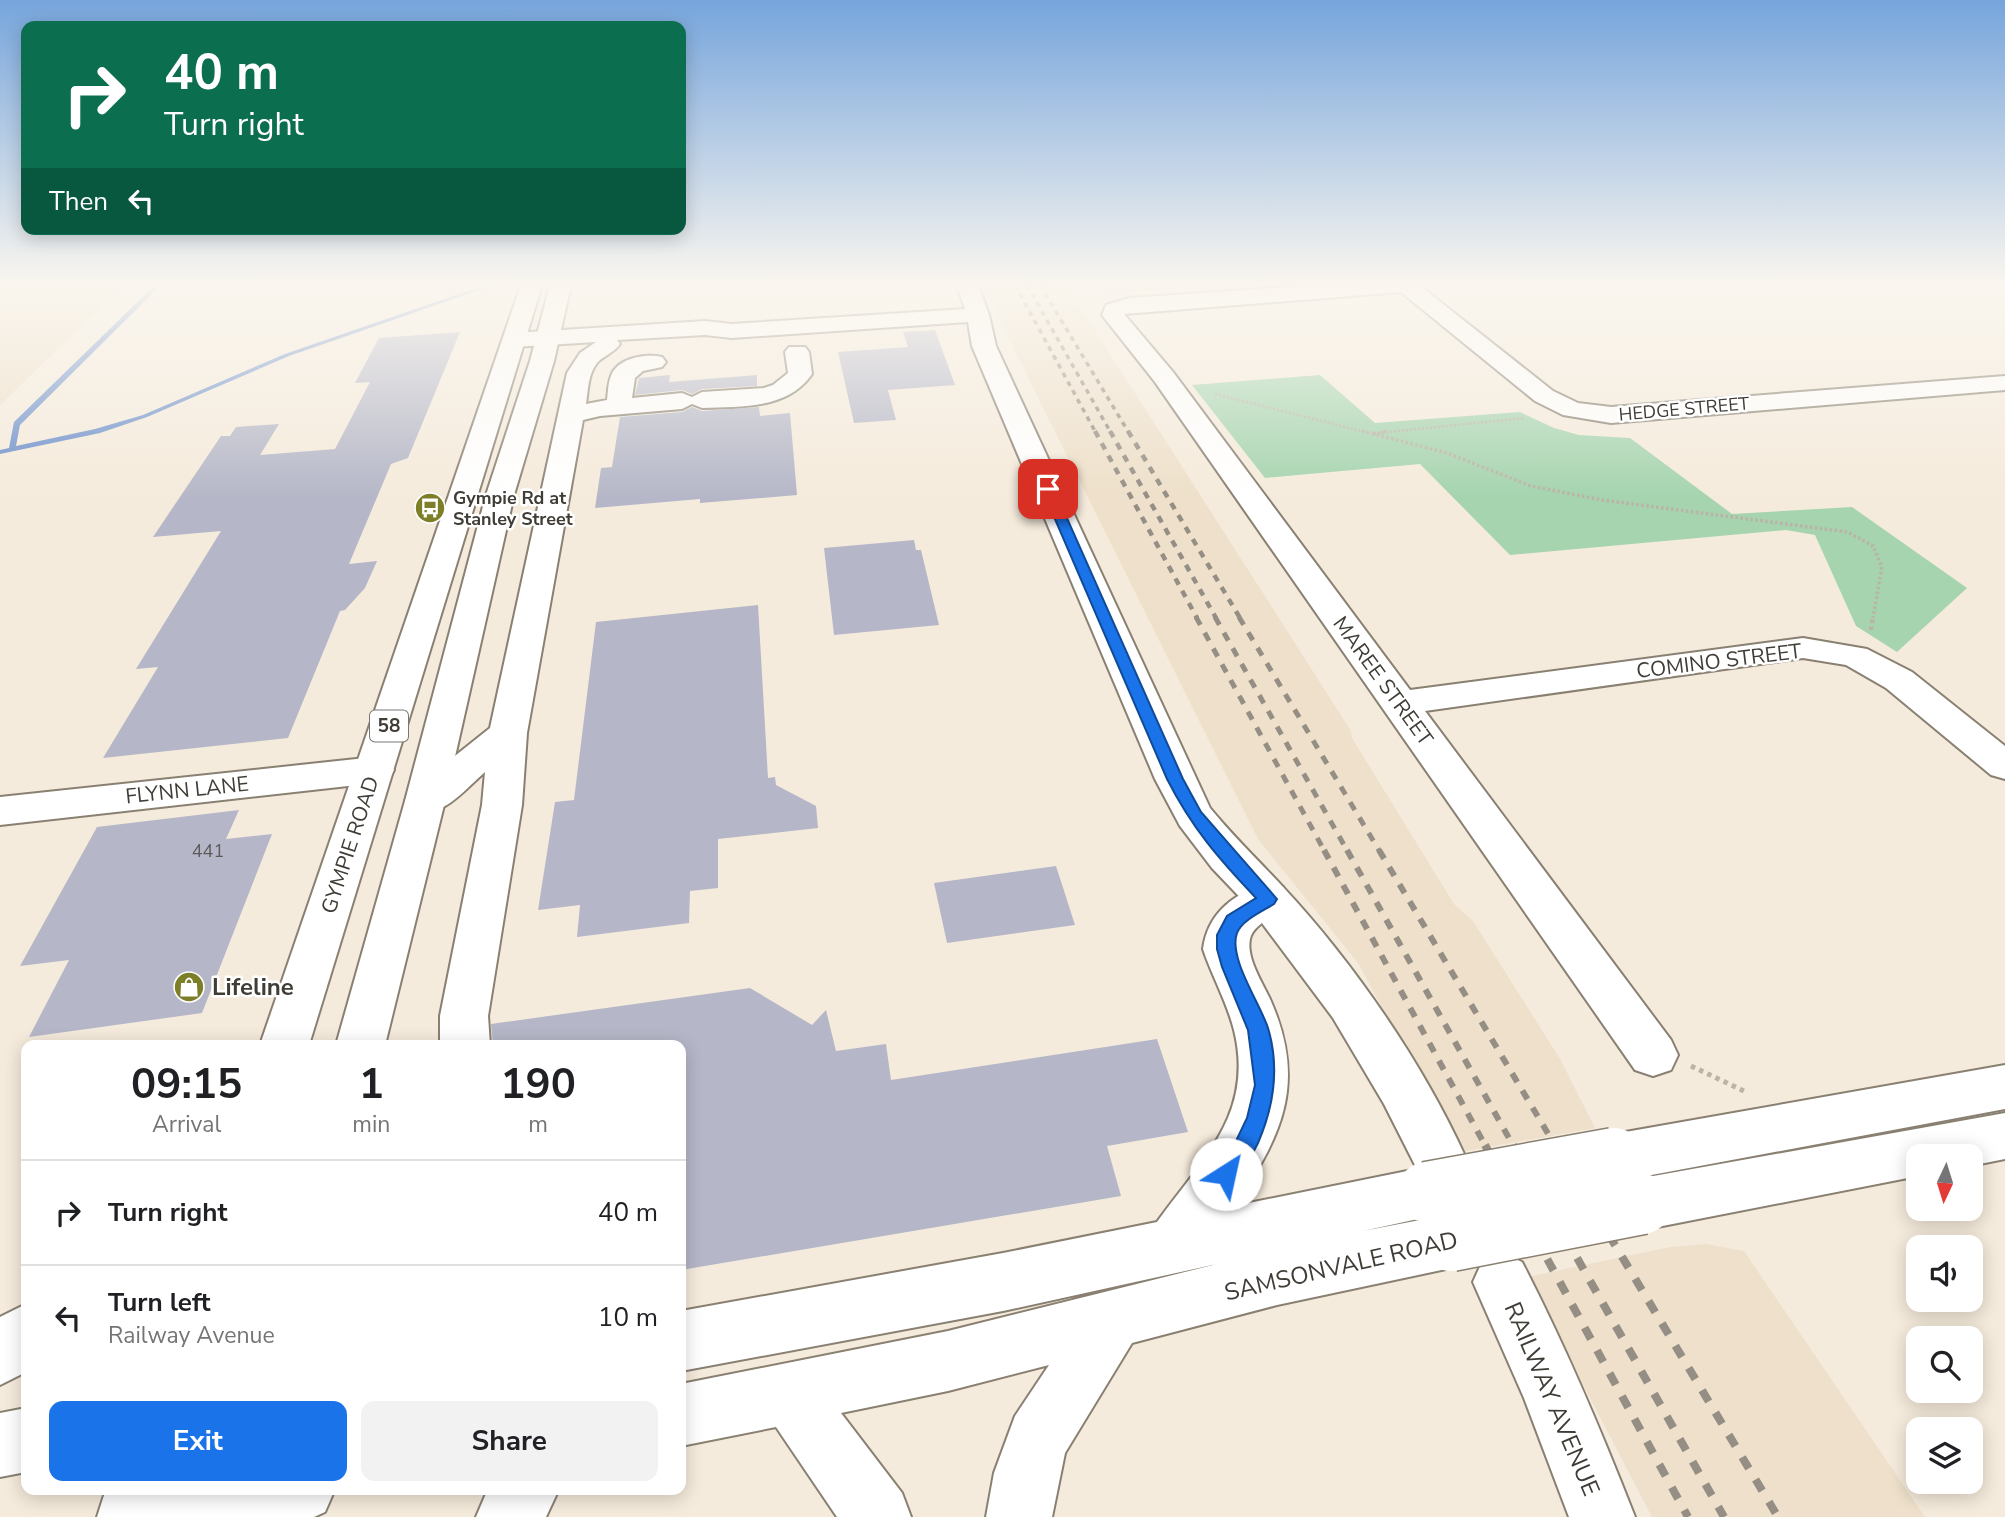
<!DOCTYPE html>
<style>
:root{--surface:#fff;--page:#f2f2f2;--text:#202124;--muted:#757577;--line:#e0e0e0;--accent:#1a73e8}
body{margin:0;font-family:"Nunito Sans",sans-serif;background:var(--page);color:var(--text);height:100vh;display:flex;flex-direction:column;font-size:26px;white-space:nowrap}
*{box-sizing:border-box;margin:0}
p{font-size:23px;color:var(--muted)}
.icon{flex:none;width:38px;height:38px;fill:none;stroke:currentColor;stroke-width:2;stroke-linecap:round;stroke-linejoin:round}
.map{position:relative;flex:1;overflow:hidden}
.details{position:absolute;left:21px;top:1040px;width:665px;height:455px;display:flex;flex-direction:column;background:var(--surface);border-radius:14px;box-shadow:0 4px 18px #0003}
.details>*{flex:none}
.top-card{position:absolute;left:21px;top:21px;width:665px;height:214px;border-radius:14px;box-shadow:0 4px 18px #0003;background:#0b6e4f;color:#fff;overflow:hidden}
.needle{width:46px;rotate:184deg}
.tools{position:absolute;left:1906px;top:1144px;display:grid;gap:14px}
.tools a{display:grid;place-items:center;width:77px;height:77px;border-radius:14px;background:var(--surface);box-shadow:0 4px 18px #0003;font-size:35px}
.pin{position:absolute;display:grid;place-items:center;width:60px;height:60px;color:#fff;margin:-30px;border-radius:14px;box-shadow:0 4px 10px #0006}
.me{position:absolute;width:77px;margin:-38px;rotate:35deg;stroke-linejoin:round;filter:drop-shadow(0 0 5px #0008)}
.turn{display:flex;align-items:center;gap:24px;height:147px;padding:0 28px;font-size:32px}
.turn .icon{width:91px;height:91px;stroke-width:2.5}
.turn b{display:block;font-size:49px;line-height:60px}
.then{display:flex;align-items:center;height:66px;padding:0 28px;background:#0003;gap:14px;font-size:26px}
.eta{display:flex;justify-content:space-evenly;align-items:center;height:119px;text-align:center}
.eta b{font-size:42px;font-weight:700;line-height:49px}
.cta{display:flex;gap:14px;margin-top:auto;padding:14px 28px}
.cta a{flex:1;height:80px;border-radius:14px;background:var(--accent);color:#fff;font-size:28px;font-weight:700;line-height:80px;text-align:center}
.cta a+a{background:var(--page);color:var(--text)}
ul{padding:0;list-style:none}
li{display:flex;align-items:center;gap:21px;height:105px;padding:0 28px;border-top:2px solid var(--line)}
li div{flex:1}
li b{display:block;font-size:26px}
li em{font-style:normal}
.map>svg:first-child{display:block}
</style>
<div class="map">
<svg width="2005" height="1517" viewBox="0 0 2005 1517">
<rect width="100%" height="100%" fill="#f5ebdc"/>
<!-- built -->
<g fill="#eee0ca">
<polygon points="0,285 124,285 0,405"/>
<polygon points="982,285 1066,285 1351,731 1352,738 1454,904 1473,921 1560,1059 1595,1128 1461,1152 1358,963 1258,839"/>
<polygon points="1706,1244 1744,1251 1925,1517 1652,1517 1527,1277 1670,1247"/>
</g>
<!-- green -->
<g fill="#a5d4af">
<polygon points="1099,285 1210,285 1129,292 1103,291"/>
<polygon points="1320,375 1375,423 1520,412 1554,428 1579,435 1630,438 1732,514 1852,507 1967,588 1897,652 1856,626 1815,535 1786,530 1510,555 1420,464 1265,478 1192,385"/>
</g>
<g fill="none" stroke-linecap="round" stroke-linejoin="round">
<!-- stream -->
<polygon fill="#6b8fcb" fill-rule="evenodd" points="155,285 161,285 20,425 16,446 95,429 143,415 285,354 485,285 494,285 289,356 147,417 100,433 0,454 0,450 9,448 14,422"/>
</g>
<!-- building -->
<g fill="#b5b7c8">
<polygon points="935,330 955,385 888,390 896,420 854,423 838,352 908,347 903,332"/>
<polygon points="460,332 408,458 391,464 349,564 377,561 365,588 345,610 340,611 288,738 103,758 158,667 136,669 221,531 153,537 221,436 230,436 236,427 279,424 260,455 335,449 370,382 355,383 379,338"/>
<polygon points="670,375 669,382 757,375 757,386 702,389 692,394 682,390 635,395 639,378"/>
<polygon points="692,407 702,411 759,407 760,416 790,413 797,495 700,503 700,499 595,508 601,468 612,467 620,417 682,412"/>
<polygon points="914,540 916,550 921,550 939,625 834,635 824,548"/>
<polygon points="758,605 768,778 775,777 776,785 816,806 818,828 718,839 718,888 690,891 689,923 577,937 580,905 538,910 555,802 574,800 596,622"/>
<polygon points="239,810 226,839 272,834 202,1013 29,1037 69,960 20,966 97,827"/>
<polygon points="1056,866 1075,925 947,943 934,883"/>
<polygon points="750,988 812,1025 826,1010 836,1051 886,1044 891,1080 1157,1039 1188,1132 1107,1146 1121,1196 681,1270 681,1045 493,1045 491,1024"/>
</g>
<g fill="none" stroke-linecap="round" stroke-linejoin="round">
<!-- minor casing -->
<g stroke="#898072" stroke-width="4">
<g id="minor">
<path d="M957 285H978L989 315 996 346 1210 808C1233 836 1258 860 1283 887 1353 962 1422 1062 1465 1156L1457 1173 1438 1180 1419 1173 1384 1104 1333 1018 1253 911 1212 868 1180 826 1155 779 972 346 968 322 732 338 705 335 617 340 620 344C614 353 603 356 597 363 588 374 588 391 586 404L607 400C608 392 608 383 611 376 617 358 646 353 662 357L666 362 662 367 643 371 635 378 632 398 682 393 692 397 702 392 764 388 773 385 788 373 785 352 789 347H805L809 352 812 374C787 410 741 406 702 408L692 404 682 409 600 416 583 420 527 733 522 805 488 1016 490 1045H440V1016L482 805 485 772C463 791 442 820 411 811L405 801 411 791 490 728 567 373 580 353 596 342 514 347 506 345 503 340 506 335 514 333 705 321 732 324 965 309Z"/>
<polygon points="1317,285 1419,285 1553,391 1578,403 1611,407 2005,376 2005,390 1611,423 1563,415 1535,401 1401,292 1124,314 1173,372 1410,690 1803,638 1867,649 1912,672 2005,746 2005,779 1991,775 1886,688 1846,665 1803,658 1425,711 1671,1040 1678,1055 1671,1070 1653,1076 1635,1070 1155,382 1102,315 1106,305 1129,298"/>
<polygon points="375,757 389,761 394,770 389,779 375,783 0,825 0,797"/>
<path d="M1502 1253 1522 1262C1565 1345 1601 1430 1635 1517H1569L1524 1398 1473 1282 1482 1262Z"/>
</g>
</g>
<!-- major casing -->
<g stroke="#898072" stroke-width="4">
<g id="major">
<path d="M1268 883 1283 887 1290 899C1281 916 1253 922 1250 939 1246 958 1262 982 1270 999 1307 1082 1283 1135 1234 1206L1427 1167 1446 1174 1454 1192 1446 1210 1427 1217 1363 1231 1451 1214 1471 1222 1479 1241 1471 1260 1451 1268 1277 1305 1132 1343 1065 1453 1052 1517H986L994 1473 1015 1416 1049 1365 948 1391 841 1413 902 1493 911 1517H837L776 1427 681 1446V1384L948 1331 1217 1264 1003 1311 681 1371V1311L1003 1253 1157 1222C1202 1159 1255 1114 1234 1030 1227 1002 1212 976 1203 949 1208 912 1235 893 1268 883Z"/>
<polygon points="2005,1065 2005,1109 1614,1182 1595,1175 1587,1158 1595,1141 1614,1134"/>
<polygon points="2005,1113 2005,1159 1970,1166 1970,1157 1918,1157 1918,1176 1642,1230 1623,1222 1614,1204 1623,1186 1642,1178"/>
<polygon points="26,1408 26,1472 0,1477 0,1413"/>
<polygon points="132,1489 335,1489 325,1512 314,1517 112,1517 121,1493"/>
</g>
</g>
<!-- highway casing -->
<g stroke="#898072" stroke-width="4">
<g id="highway">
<polygon points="521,285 542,285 309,1045 260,1045"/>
<polygon points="550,285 571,285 554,361 514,495 445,801 385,1045 336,1045 405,801 486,495 530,361"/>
<polygon points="26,1304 26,1372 0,1385 0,1317"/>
<polygon points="106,1489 172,1489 163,1517 97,1517"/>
<polygon points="214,1489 280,1489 272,1517 206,1517"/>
<polygon points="488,1489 559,1489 546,1517 476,1517"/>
</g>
</g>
<!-- path-far3 -->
<g stroke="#bbb3a7" stroke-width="2.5" stroke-dasharray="2 2" stroke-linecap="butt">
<polyline points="0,287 2,285"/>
<polyline points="1215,394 1369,433"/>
<polyline points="1378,433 1525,418"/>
</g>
<!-- path-far2 -->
<g stroke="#bbb3a7" stroke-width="3.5" stroke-dasharray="2.5 2.5" stroke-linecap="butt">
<polyline points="1362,431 1447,453 1531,486 1602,500 1848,532 1873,546 1882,567 1873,618"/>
<polyline points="1374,434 1387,431"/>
</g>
<!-- path-far1 -->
<polyline stroke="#bbb3a7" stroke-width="4.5" stroke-dasharray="3.5 3.5" stroke-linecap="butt" points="1871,630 1873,617"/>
<!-- path -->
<polyline stroke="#bbb3a7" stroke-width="5" stroke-dasharray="4.5 4.5" stroke-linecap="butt" points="1691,1066 1744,1091"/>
<!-- minor -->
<use href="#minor" fill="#fff" fill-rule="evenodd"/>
<!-- major -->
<use href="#major" fill="#fff" fill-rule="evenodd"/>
<!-- highway -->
<use href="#highway" fill="#fff" fill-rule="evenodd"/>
<!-- rail-far4 -->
<g stroke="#958e84" stroke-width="3.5" stroke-dasharray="5 5" stroke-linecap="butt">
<polyline points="1015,285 1096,433"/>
<polyline points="1027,285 1111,433"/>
<polyline points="1040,285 1129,433"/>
</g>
<!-- rail-far3 -->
<g stroke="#958e84" stroke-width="4.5" stroke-dasharray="7 7" stroke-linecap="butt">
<polyline points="1095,431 1197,618"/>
<polyline points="1110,431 1216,618"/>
<polyline points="1128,431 1240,618"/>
</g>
<!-- rail-far2 -->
<g stroke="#958e84" stroke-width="5" stroke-dasharray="9 9" stroke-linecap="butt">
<polyline points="1196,617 1325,852"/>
<polyline points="1215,617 1348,852"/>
<polyline points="1239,617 1380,852"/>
</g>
<!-- rail-far1 -->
<g stroke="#958e84" stroke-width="6" stroke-dasharray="10 10" stroke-linecap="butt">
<polyline points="1324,850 1486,1147"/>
<polyline points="1347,850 1514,1147"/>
<polyline points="1379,850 1556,1147"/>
</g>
<!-- rail -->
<g stroke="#958e84" stroke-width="8" stroke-dasharray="13 13" stroke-linecap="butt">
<polyline points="1485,1145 1688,1517"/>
<polyline points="1513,1145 1724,1517"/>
<polyline points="1555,1145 1778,1517"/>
</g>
<!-- major-bridge casing -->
<g stroke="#898072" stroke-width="63" stroke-linecap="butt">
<g id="major-bridge">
<polyline points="1427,1192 1614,1158"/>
<polyline points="1451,1241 1642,1204"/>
</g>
</g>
<!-- path-bridge -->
<polyline stroke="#bbb3a7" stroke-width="2.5" stroke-dasharray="2 2" stroke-linecap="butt" points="999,287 1031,285"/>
<!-- major-bridge -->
<use href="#major-bridge" stroke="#fff" stroke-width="60"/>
</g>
<!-- sky -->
<linearGradient id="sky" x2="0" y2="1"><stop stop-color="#76a5dc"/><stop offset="0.57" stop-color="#faf6ef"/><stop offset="1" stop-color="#faf6ef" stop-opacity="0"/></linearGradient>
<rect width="2005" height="498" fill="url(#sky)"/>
<!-- route -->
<path fill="#1a73e8" stroke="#114b97" stroke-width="2" d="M1048 485 1054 489 1183 779 1201 812 1277 899 1274 904C1263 911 1242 920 1237 933 1228 958 1260 1003 1268 1028 1280 1068 1274 1106 1258 1143 1251 1157 1241 1178 1226 1184L1218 1181 1214 1174 1236 1141 1247 1118 1255 1085 1248 1030 1222 967 1217 949V935L1227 916 1256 898C1218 858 1192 828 1167 779L1042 489Z"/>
<!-- icons -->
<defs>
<g id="bus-disc" transform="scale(1.575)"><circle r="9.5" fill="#7d7f28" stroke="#fff"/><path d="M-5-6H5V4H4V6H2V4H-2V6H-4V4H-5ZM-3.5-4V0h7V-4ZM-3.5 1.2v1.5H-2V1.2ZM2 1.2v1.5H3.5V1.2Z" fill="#fff"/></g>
<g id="shop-disc" transform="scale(1.575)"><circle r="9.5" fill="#7d7f28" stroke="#fff"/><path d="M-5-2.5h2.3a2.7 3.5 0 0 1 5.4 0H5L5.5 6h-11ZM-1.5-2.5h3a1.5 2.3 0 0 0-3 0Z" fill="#fff"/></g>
</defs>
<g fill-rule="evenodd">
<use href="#bus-disc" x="430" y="508"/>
<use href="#shop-disc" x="189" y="987"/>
</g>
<g text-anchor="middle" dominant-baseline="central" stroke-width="5" stroke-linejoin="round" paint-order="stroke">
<!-- far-street labels -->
<g font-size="18" fill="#403c36" stroke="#fff">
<text transform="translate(1684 409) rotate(-5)">HEDGE STREET</text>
</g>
<!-- far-poi labels -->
<g font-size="18" font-weight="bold" fill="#403c36" stroke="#fff" text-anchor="start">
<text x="453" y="498">Gympie Rd at<tspan x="453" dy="21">Stanley Street</tspan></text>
</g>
<!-- number labels -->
<g font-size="18" fill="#5d5b5a">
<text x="208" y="851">441</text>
</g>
<!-- shield labels -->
<rect fill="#fff" stroke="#797672" stroke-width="2" x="370" y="710.5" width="38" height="31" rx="5"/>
<g font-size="19" font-weight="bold" fill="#403c36">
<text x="389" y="726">58</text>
</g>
<!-- street labels -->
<g font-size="21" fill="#403c36" stroke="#fff">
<text transform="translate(1719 661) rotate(-7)">COMINO STREET</text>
<text transform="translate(1383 681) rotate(54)">MAREE STREET</text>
<text transform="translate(187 790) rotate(-6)">FLYNN LANE</text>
<text transform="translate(350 845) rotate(-72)">GYMPIE ROAD</text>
</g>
<!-- near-poi labels -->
<g font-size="24" font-weight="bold" fill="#403c36" stroke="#fff" text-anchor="start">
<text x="212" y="987">Lifeline</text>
</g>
<!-- near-street labels -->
<g font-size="24" fill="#403c36" stroke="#fff">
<text transform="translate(1341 1266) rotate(-13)">SAMSONVALE ROAD</text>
<text transform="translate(1552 1399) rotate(67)">RAILWAY AVENUE</text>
</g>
</g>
</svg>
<div class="tools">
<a><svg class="needle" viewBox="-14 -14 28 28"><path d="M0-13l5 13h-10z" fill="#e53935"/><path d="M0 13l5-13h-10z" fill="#757577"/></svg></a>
<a><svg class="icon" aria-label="sound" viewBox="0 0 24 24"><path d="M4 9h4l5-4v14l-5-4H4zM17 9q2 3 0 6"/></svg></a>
<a><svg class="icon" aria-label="search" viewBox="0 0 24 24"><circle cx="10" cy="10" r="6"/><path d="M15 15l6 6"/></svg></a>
<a><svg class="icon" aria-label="layers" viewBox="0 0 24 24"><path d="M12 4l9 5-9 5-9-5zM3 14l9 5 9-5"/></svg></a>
</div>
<div class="pin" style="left:1048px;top:489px;background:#d93025"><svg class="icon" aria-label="arrive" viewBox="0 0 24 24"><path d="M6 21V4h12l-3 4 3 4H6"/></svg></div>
<svg class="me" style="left:1226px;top:1174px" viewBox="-20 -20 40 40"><circle r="19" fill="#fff"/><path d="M0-13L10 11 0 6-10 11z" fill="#1a73e8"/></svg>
<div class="top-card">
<div class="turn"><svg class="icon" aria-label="right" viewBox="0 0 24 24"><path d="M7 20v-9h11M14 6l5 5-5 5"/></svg><div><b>40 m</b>Turn right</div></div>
<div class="then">Then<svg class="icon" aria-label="left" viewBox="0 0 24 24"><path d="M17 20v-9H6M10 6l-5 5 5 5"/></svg></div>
</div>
<section class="details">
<div class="eta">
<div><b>09:15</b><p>Arrival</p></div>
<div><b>1</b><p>min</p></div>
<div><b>190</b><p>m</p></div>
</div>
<ul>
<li><svg class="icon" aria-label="right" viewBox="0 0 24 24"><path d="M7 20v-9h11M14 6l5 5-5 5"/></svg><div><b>Turn right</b></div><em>40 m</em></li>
<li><svg class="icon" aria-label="left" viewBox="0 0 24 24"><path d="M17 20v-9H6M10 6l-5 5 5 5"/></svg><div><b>Turn left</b><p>Railway Avenue</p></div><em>10 m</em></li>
</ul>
<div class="cta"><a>Exit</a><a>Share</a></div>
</section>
</div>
